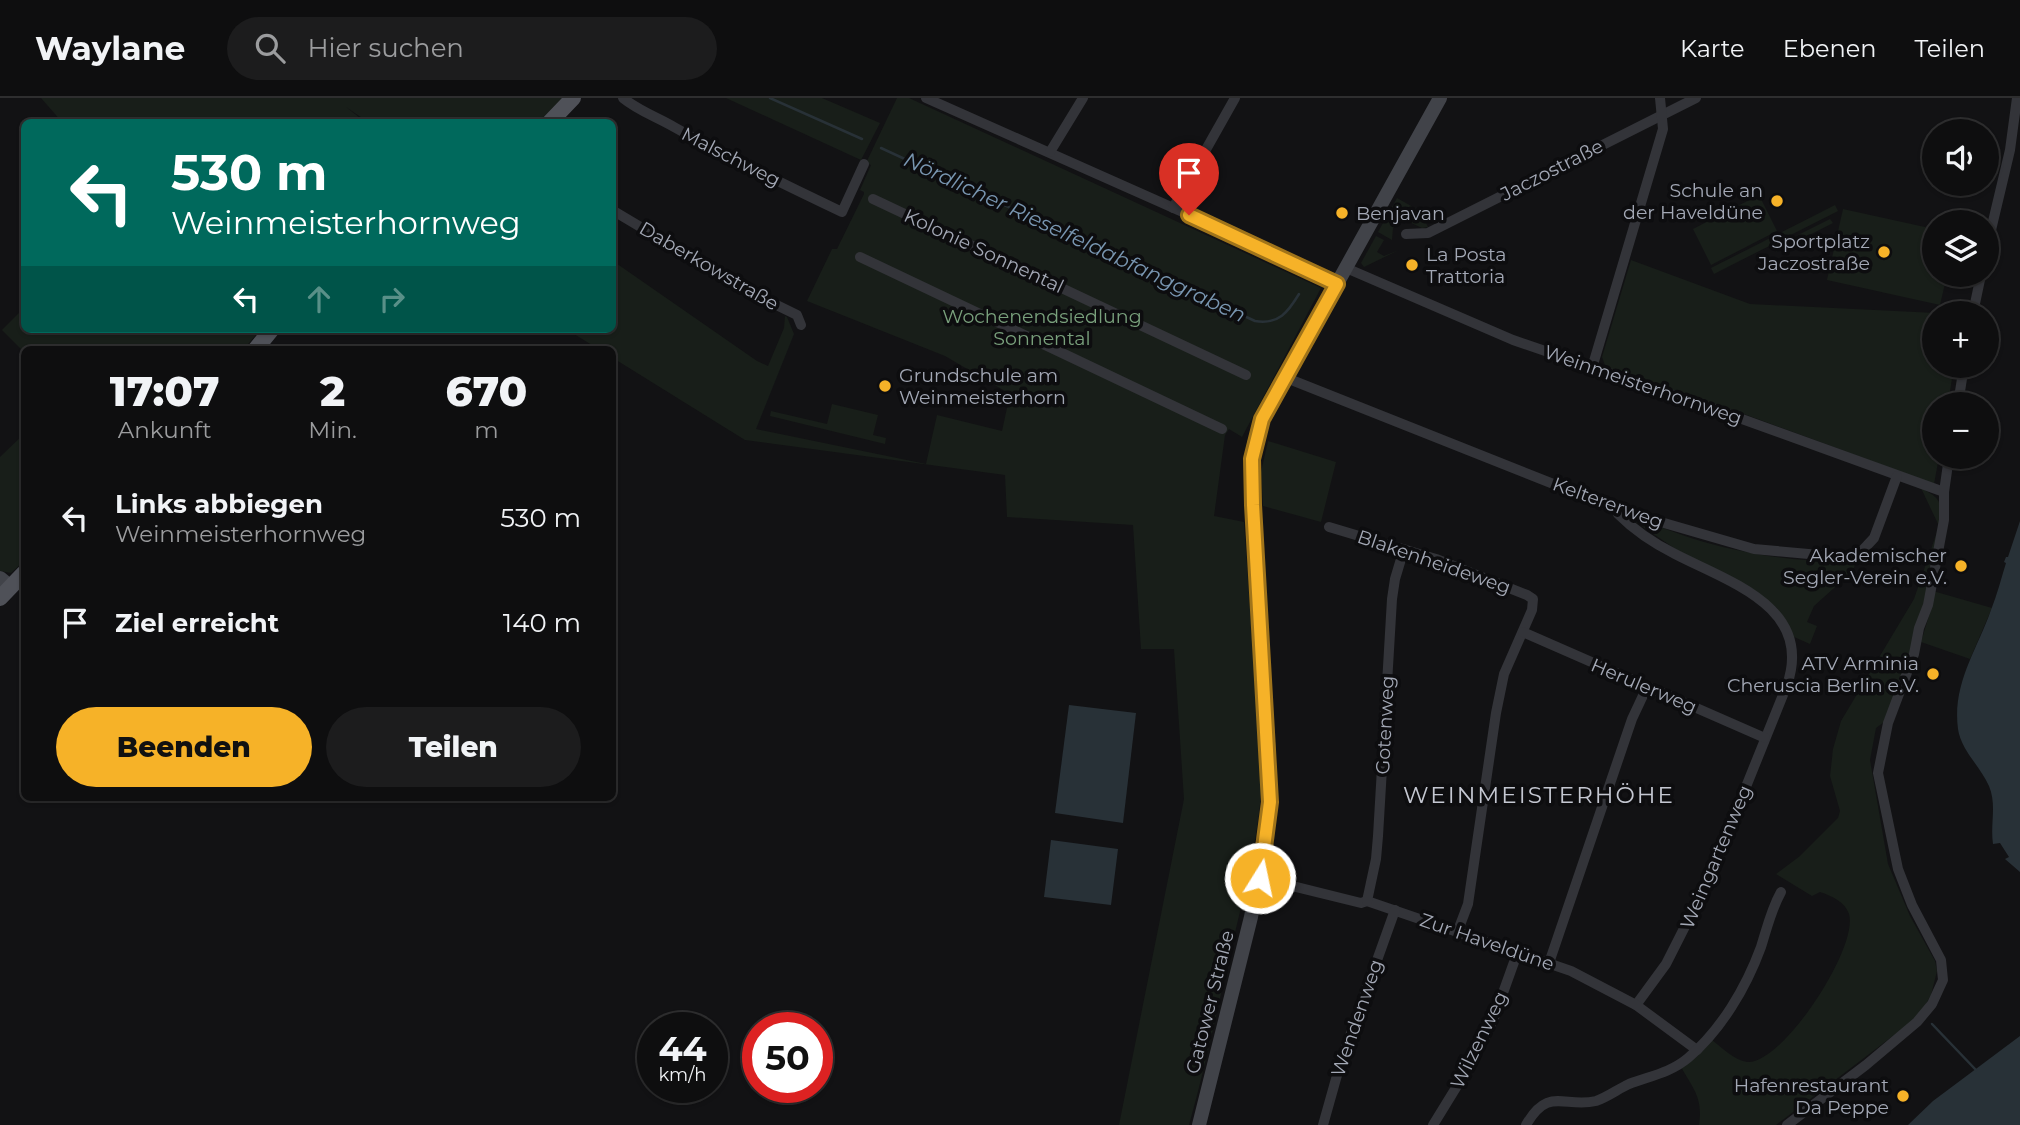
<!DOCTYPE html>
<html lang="de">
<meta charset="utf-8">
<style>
:root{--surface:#0e0e0f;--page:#1c1c1d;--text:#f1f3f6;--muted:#9b9c9e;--line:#2e2e2f;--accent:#f6b228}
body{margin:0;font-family:Montserrat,sans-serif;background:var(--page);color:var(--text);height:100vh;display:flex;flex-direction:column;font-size:26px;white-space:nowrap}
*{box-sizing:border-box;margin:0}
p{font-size:23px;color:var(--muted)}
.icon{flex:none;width:38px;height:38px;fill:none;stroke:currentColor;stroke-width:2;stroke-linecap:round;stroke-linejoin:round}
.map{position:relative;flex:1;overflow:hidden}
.drawer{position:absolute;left:21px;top:248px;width:595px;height:455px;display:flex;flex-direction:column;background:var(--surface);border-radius:10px;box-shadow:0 2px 5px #0004,0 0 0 2px var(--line)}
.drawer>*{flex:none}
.top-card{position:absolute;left:21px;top:21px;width:595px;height:214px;border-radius:10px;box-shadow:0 2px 5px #0004,0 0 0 2px var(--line);background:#00695c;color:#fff;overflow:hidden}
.fabs{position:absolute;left:1922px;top:21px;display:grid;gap:14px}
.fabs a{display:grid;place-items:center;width:77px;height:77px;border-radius:50%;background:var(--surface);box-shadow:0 2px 5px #0004,0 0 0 2px var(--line);font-size:35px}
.speed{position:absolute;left:637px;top:914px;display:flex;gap:14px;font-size:35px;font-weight:700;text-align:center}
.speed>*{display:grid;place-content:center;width:91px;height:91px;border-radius:50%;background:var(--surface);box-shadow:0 2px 5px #0004,0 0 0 2px var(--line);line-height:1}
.speed small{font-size:18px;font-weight:400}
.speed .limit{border:10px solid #d22;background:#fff;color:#111}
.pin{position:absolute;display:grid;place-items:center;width:60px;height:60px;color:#fff;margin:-72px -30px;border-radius:50% 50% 50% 0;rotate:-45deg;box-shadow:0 0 7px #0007}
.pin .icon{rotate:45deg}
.me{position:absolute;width:77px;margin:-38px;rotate:10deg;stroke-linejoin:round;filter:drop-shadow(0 0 5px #0008)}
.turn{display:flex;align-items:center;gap:24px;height:147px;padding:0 35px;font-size:32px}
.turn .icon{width:91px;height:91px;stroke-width:2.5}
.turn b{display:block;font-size:49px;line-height:60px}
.lanes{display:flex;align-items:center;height:66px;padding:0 35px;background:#0003;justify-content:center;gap:35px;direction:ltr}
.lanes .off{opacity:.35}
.eta{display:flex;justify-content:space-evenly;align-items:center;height:119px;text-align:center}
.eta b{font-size:42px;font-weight:800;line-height:49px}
.primary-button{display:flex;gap:14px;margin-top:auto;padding:14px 35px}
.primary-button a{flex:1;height:80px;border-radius:42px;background:var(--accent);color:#111;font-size:28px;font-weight:800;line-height:80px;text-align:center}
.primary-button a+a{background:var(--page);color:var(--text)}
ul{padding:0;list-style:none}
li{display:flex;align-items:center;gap:21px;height:105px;padding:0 35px}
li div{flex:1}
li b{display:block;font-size:26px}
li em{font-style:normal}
header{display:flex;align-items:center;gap:42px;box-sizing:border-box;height:98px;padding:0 35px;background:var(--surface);border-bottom:2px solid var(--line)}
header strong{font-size:33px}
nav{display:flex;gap:38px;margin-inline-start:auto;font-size:24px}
.search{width:490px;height:63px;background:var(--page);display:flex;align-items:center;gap:18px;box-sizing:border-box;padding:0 24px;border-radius:38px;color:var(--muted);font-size:26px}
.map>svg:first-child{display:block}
</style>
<header>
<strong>Waylane</strong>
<div class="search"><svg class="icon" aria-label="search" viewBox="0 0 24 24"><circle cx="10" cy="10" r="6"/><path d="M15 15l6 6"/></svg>Hier suchen</div>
<nav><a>Karte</a><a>Ebenen</a><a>Teilen</a></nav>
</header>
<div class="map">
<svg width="2020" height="1027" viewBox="0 0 2020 1027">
<rect width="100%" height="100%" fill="#121214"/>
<!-- green -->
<g fill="#181e19">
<polygon points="41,0 562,0 539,24 368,24 346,9 365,24 62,24"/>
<polygon points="726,0 822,0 880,25 861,62"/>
<path d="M897 0H909L1321 190 1242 339 1229 331 1225 337 1214 418 1244 424 1262 683C1258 746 1244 796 1230 856 1217 913 1205 970 1189 1027H1119L1184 701 1174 551H1141L1133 427 1007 419 1005 377 745 342 613 260 612 252H600L566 231H612L613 163 757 263 768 268 784 230 785 218 787 219 794 236 756 331 926 366 937 317 1002 333 1010 296 945 258 807 203 832 151H837L864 96V94L860 92 871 67 866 65Z"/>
<polygon points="1759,97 1777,133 1711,167 1693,131"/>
<polygon points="1397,100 1420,113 1428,129 1422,130 1405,122 1393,130 1392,142 1378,134"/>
<polygon points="1835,107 1838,113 1714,176 1711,170"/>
<polygon points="1843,111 1934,131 1934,177 1947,177 1940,207 1827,182"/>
<polygon points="1830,121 1833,125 1776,154 1774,149"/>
<polygon points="1376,138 1390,145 1384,142 1377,154 1384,158 1399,152 1364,169 1361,165"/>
<polygon points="1631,162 1750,206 1936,215 1934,215 1934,268 1954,268 1948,306 1934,306 1934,359 1939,359 1934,386 1733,312 1606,270 1602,259"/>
<polygon points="24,210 24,231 261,231 243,252 24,252 24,254 2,232"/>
<polygon points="832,306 878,317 873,337 886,340 885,346 770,318 771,313 827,326"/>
<polygon points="24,336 24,463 11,475 0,473 0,359"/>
<polygon points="1268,343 1336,364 1321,424 1263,408 1261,374"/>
<path d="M1921 390C1939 400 1941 401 1941 423L1920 530 1884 624 1876 630 1870 662 1888 766 1910 818 1935 863 1937 873 1931 897 1921 915 1906 928 1776 1027H1699C1703 1000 1694 992 1681 969L1711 941C1721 949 1734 962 1747 964 1781 968 1859 850 1849 816 1845 804 1832 798 1820 794L1812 798 1776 776 1800 758 1838 720 1840 713 1830 678 1833 651 1841 623 1914 501 1939 428Z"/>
<path d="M1627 418C1650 424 1672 434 1694 441 1743 456 1804 466 1856 463L1853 473 1814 508 1807 524 1817 528 1810 546 1792 538 1777 510 1753 491 1677 452Z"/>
<polygon points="1933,493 1992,510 1970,561 1921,544 1931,511"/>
</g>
<!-- water -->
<g fill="#283137">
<path d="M2020 423V774L2005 761 2009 759 2000 745 1993 746C1990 726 1997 707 1989 688 1980 668 1961 652 1958 631 1952 586 1977 552 1991 512 1997 497 2001 481 2006 465L2004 464 2006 459H2008Z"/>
<polygon points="1069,607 1136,615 1123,725 1055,715"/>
<polygon points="1051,742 1118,751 1111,807 1044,799"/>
<polygon points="2020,938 2020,1027 1908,1027 1933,1003"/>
</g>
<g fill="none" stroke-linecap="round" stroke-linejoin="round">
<!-- stream -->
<g stroke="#283137" stroke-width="2.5">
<polyline points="770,0 862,41"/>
<path d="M881 50 1255 223C1279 227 1288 214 1299 196"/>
<polyline points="1932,926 1976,972"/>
</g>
<!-- street -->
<g stroke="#333439" stroke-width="10">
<path d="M623 0C639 13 657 19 674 29 729 60 785 87 842 114L864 66"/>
<polyline points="926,0 1205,124 1337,186"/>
<polyline points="1050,54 1083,0"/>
<polyline points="873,101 1246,277"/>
<polyline points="1173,110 1235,0"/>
<polyline points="612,112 748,193 797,217 801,227"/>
<polyline points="1406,136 1428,135 1696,0"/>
<polyline points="1986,153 2010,52 2017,0"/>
<polyline points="860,159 1222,331"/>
<polyline points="1346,170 1513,242 1717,312 1944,394"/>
<polyline points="1973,215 1981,177"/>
<polyline points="1592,270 1663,31 1660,0"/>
<polyline points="1284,279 1619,412 1754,451 1842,459 1860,455 1874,440 1897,378"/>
<polyline points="1958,306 1964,268"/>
<path d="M1619 412 1618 416C1634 432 1655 446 1675 456 1729 484 1814 509 1787 587L1708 783 1666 866 1636 907"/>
<polyline points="1329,429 1436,461 1527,497 1533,501 1532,512 1504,576 1496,615 1468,806 1457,835"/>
<polyline points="1523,534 1765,640"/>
<polyline points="1260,780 1361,805 1367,803 1571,873 1636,907 1697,952"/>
<polyline points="1367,803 1376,761 1378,738 1392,501 1395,481 1404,451"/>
<polyline points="1549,865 1632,621 1647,589"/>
<polyline points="1323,1027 1341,963 1395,812"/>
<polyline points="1433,1027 1473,962 1494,920 1518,853"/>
<path d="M1526 1027C1549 987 1565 1011 1596 1003 1608 999 1618 991 1629 986 1650 978 1670 975 1688 960 1721 932 1746 890 1761 849 1767 830 1771 812 1781 794"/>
<polyline points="1787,1027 1866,967 1917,924 1932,906 1943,882 1941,862 1912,807 1898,771 1878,675 1888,625 1914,556 1919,530 1928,507 1944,422 1944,394 1949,359"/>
</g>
<!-- secondary -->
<g stroke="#414349" stroke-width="14">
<polyline points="0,480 11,489"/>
<polyline points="1199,1027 1251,819 1268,727 1269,659 1251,378 1254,346 1262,321 1440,0"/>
</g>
<!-- primary -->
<g stroke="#4f5158" stroke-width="16">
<polyline points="550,24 573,0"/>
<polyline points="255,252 272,231"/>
<polyline points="0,500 24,475"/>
</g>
</g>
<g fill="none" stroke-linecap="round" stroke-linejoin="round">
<!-- route casing -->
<g stroke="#a0741a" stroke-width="18">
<polyline id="route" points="1189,117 1337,186 1262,321 1252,361 1253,407 1270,704 1260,780"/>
</g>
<!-- route -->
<use href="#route" stroke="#f6b228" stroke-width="12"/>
</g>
<!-- markers -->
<g fill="#f6b228" stroke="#0d0d0f" stroke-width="2.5">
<circle cx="1777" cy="103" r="7"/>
<circle cx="1342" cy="115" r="7"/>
<circle cx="1884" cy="154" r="7"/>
<circle cx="1412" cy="167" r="7"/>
<circle cx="885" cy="288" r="7"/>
<circle cx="1961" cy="468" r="7"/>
<circle cx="1933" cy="576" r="7"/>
<circle cx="1903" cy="998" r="7"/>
</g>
<g text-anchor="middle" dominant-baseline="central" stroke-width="7" stroke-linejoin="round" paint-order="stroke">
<!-- street labels -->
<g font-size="19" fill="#a3a8b5" stroke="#0d0d0f">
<text transform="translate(731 59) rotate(27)">Malschweg</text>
<text transform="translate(1552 72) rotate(-27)">Jaczostraße</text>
<text transform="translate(984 153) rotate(25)">Kolonie Sonnental</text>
<text transform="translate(709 168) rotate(30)">Daberkowstraße</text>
<text transform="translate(1643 287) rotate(19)">Weinmeisterhornweg</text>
<text transform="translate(1608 405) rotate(20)">Keltererweg</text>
<text transform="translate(1434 464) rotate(19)">Blakenheideweg</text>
<text transform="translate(1644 588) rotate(23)">Herulerweg</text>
<text transform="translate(1385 627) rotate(-87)">Gotenweg</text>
<text transform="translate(1716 759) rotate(-67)">Weingartenweg</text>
<text transform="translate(1487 844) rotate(19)">Zur Haveldüne</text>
<text transform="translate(1210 904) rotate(-76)">Gatower Straße</text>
<text transform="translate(1357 920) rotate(-71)">Wendenweg</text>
<text transform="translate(1479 942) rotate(-64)">Wilzenweg</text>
</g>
<!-- poi labels -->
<g font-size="19" fill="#a3a8b5" stroke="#0d0d0f" text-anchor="end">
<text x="1763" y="92">Schule an<tspan x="1763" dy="22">der Haveldüne</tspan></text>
<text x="1356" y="115" text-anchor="start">Benjavan</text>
<text x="1870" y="143">Sportplatz<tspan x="1870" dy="22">Jaczostraße</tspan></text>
<text x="1426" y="156" text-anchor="start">La Posta<tspan x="1426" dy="22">Trattoria</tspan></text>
<text x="899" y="277" text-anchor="start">Grundschule am<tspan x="899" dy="22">Weinmeisterhorn</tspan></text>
<text x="1947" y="457">Akademischer<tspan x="1947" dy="22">Segler-Verein e.V.</tspan></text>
<text x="1919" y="565">ATV Arminia<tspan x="1919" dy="22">Cheruscia Berlin e.V.</tspan></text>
<text x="1889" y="987">Hafenrestaurant<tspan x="1889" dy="22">Da Peppe</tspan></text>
</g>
<!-- park labels -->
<g font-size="19" fill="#79a07c" stroke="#0d0d0f">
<text x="1042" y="218">Wochenendsiedlung<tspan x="1042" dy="22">Sonnental</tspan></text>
</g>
<!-- water labels -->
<g font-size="21" font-style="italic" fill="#7996b1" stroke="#0d0d0f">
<text transform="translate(1075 139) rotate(25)">Nördlicher Rieselfeldabfanggraben</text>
</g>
<!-- quarter labels -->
<g font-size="23" letter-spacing="2" fill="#c4c7d1" stroke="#0d0d0f">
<text x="1539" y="697">WEINMEISTERHÖHE</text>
</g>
</g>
</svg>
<div class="fabs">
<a><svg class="icon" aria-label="sound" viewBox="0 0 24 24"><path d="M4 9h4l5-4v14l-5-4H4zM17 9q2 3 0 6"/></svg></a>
<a><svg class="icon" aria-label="layers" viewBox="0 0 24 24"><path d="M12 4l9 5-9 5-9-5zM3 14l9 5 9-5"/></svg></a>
<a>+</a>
<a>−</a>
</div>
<div class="speed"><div>44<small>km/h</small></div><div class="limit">50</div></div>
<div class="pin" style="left:1189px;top:117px;background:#d93025"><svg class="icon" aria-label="arrive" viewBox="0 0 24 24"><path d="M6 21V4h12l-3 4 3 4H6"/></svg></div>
<svg class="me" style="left:1260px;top:780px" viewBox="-20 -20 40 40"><circle r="17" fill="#f6b228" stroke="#fff" stroke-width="3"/><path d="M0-11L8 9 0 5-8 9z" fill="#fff"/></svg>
<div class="top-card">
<div class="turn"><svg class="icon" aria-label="left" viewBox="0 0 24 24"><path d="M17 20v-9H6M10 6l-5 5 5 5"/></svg><div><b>530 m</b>Weinmeisterhornweg</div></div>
<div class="lanes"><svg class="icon" aria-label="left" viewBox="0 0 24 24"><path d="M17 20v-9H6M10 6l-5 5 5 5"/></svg><svg class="icon off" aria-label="ahead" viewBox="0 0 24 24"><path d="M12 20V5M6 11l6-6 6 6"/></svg><svg class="icon off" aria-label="right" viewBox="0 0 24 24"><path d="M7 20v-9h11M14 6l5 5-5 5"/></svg></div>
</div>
<section class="drawer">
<div class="eta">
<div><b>17:07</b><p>Ankunft</p></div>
<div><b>2</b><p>Min.</p></div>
<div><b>670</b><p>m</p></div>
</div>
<ul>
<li><svg class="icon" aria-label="left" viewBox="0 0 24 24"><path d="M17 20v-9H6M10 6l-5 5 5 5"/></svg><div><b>Links abbiegen</b><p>Weinmeisterhornweg</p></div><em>530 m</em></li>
<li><svg class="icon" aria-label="arrive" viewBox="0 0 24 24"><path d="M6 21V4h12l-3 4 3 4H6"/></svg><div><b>Ziel erreicht</b></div><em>140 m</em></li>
</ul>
<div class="primary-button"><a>Beenden</a><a>Teilen</a></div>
</section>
</div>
